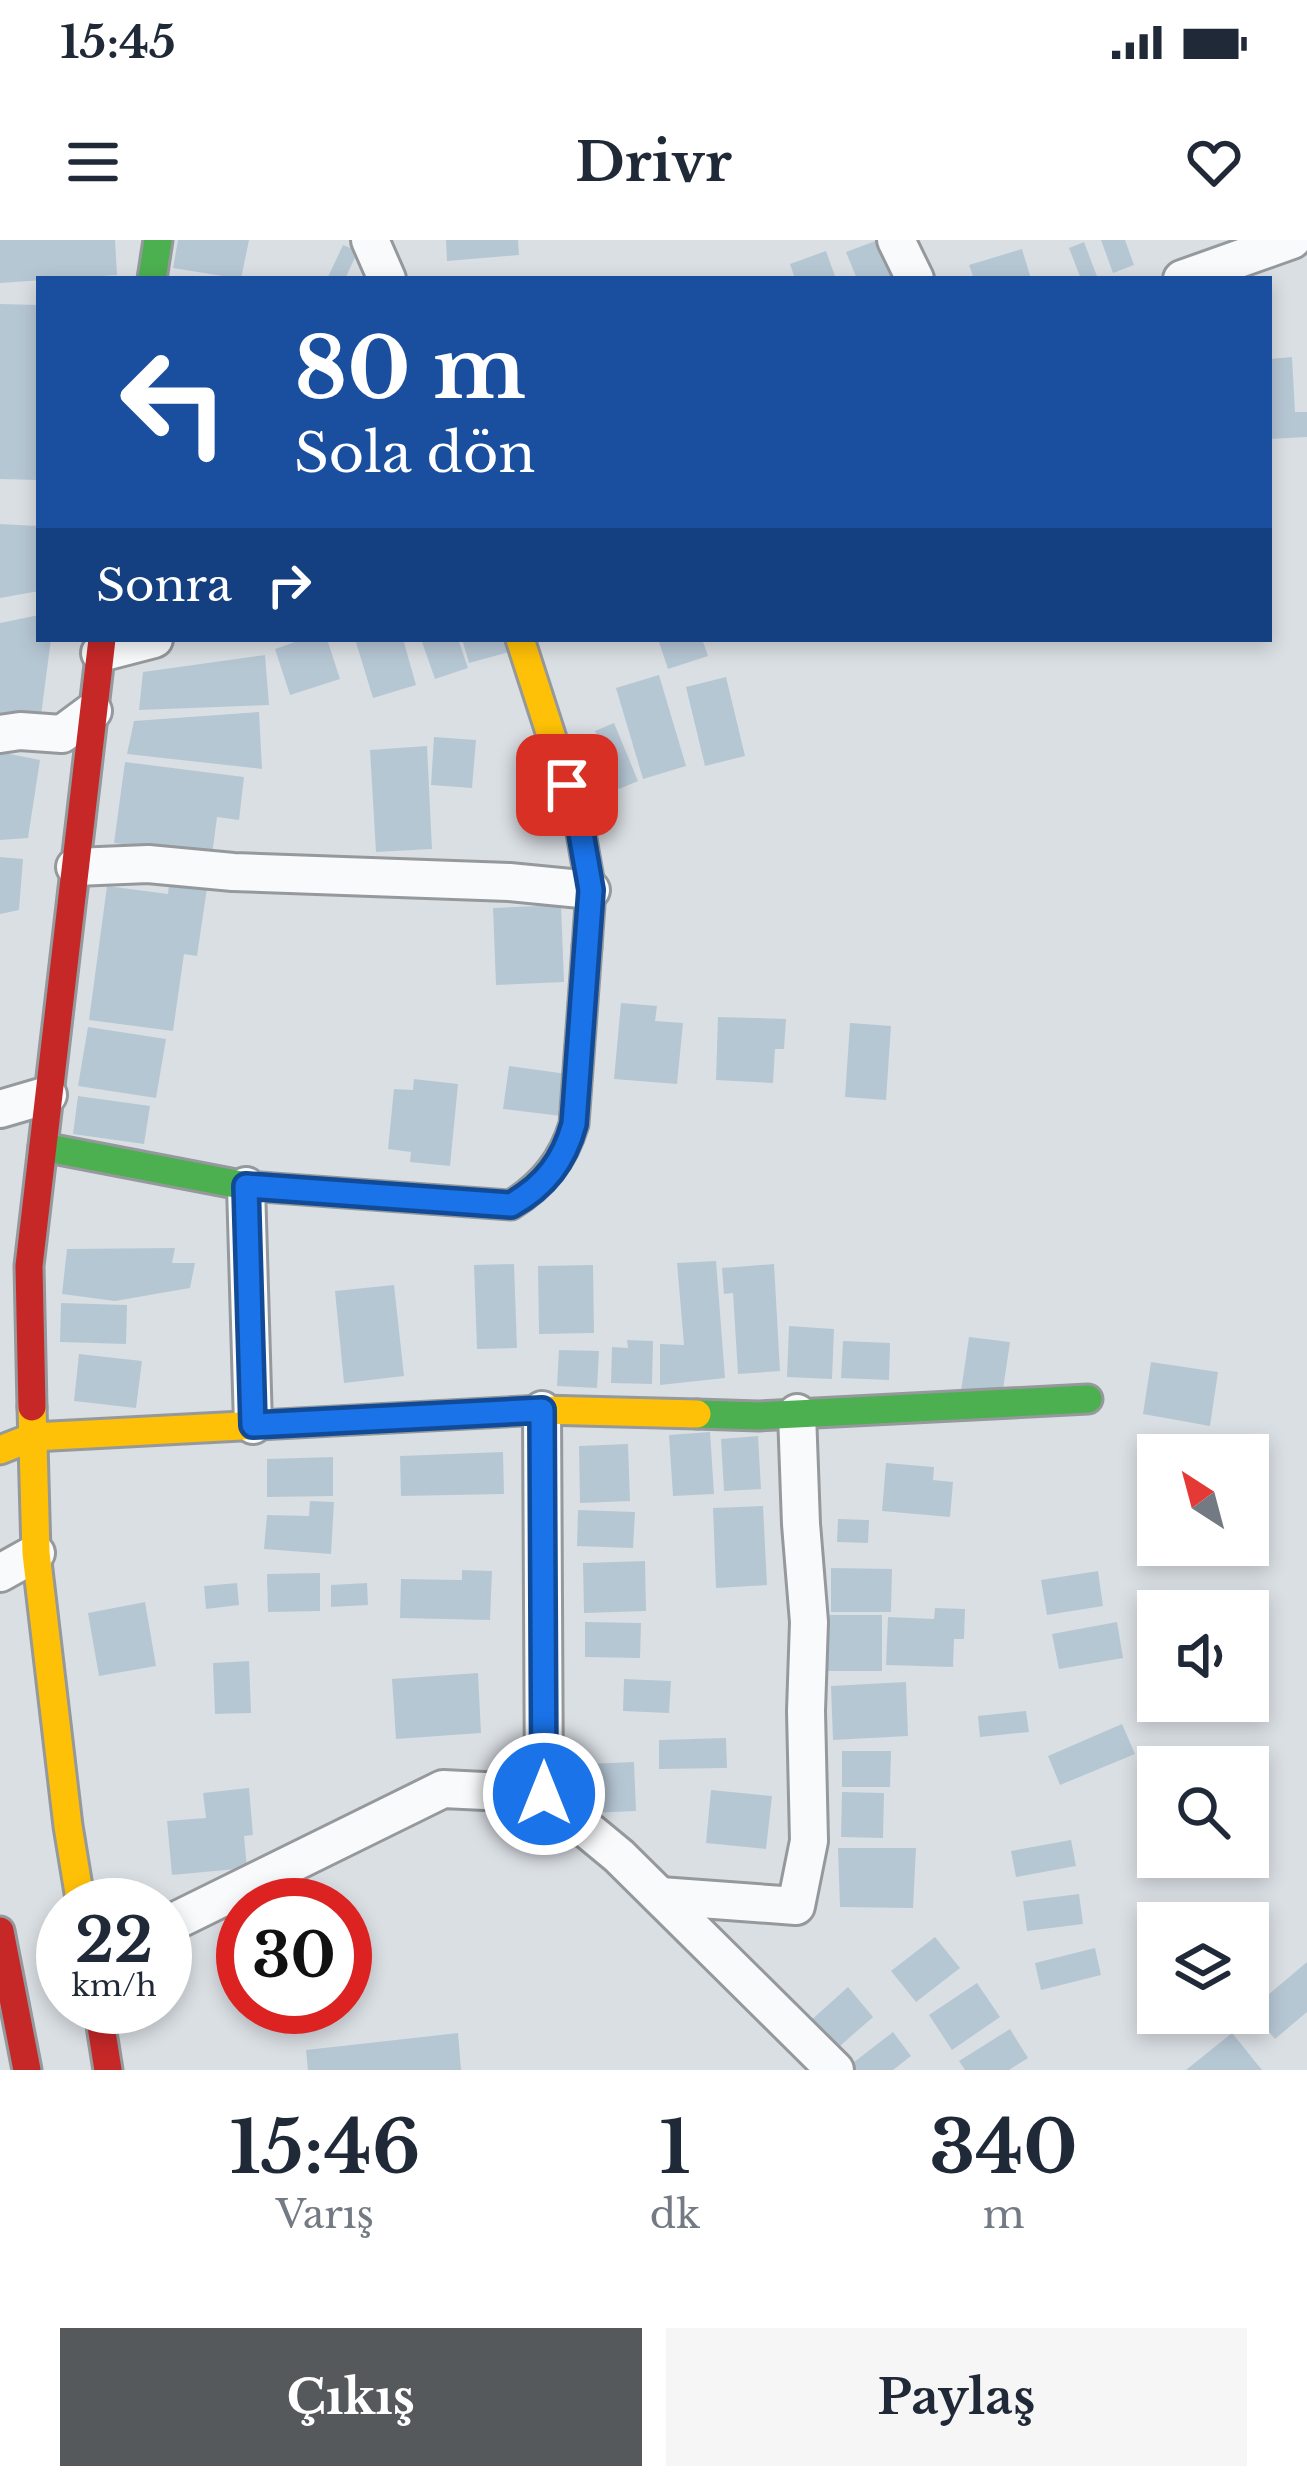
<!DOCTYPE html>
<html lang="tr">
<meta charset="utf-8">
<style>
:root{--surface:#fff;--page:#f6f6f7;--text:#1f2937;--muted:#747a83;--accent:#55595c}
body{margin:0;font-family:"Libre Baskerville",serif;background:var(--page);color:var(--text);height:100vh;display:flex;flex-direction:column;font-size:45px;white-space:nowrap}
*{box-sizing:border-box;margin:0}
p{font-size:39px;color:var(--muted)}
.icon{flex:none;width:66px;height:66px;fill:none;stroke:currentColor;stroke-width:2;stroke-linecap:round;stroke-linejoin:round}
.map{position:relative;height:1830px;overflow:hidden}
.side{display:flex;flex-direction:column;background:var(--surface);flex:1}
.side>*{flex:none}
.hud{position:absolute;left:36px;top:36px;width:1236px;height:366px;border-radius:0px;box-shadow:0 6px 18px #0003;background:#1a4fa0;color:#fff;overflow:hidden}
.needle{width:78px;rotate:324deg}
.controls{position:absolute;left:1137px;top:1194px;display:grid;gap:24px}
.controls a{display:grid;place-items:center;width:132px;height:132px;border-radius:0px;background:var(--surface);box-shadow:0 6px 18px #0003;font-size:60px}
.speed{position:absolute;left:36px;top:1638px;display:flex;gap:24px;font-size:60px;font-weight:700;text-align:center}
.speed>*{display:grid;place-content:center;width:156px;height:156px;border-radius:50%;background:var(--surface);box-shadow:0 6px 18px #0003;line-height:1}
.speed small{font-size:30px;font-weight:400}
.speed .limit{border:18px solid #d22;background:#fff;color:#111}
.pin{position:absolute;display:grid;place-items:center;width:102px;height:102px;color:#fff;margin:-51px;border-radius:24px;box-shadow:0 6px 18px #0006}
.me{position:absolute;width:132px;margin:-66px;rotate:0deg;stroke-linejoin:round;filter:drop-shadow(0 0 9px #0008)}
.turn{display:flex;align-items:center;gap:42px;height:252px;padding:0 60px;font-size:54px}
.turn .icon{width:156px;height:156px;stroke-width:2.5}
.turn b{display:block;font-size:84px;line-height:102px}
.then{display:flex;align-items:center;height:114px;padding:0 60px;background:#0003;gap:24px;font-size:45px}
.eta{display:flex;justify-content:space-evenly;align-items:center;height:204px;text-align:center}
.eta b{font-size:72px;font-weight:700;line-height:84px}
.button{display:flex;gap:24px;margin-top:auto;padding:24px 60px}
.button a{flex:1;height:138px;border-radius:0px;background:var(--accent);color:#fff;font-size:48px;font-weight:700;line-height:138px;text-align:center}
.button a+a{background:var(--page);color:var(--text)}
.status{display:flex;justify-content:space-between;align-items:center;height:84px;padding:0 60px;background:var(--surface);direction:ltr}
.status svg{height:33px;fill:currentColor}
header{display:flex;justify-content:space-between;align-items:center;height:156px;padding:0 60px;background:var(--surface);font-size:54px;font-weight:700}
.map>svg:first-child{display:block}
</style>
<div class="status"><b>15:45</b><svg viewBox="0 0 49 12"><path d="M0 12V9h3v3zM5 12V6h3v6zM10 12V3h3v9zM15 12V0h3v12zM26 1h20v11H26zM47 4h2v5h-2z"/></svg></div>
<header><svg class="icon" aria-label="menu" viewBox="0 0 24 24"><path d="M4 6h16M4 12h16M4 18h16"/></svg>Drivr<svg class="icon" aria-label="heart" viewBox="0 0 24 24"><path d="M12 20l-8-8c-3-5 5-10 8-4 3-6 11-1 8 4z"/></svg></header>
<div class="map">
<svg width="1307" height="1830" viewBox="0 0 1307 1830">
<rect width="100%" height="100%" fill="#dadfe4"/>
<!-- building -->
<g fill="#b6c7d4">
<polygon points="0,0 115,0 117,35 0,43"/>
<polygon points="178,0 249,0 241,39 173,28"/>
<polygon points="446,0 518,0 519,15 447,21"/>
<polygon points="878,0 887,0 902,39 857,39 846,12"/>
<polygon points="1101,0 1125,0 1134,25 1113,33"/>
<polygon points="1084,2 1098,39 1081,39 1069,8"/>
<polygon points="343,5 358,11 345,39 327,39"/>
<polygon points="1022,9 1031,39 974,39 969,25"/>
<polygon points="826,11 836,39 795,39 790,24"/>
<polygon points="0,64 39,65 39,240 0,239"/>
<polygon points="1292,117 1295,172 1307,172 1307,197 1269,199 1269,119"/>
<polygon points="0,284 39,286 39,351 0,358"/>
<polygon points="39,375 39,399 51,399 40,483 0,483 0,383"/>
<polygon points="304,399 327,399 340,439 290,455 275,409"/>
<polygon points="355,399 403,399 416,445 373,458"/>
<polygon points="421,399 458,399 468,428 435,439"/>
<polygon points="462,399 505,399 509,412 469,423"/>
<polygon points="658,399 702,399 708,416 668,429"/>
<polygon points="265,415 269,465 139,470 143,432"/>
<polygon points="659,435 686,526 643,539 616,448"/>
<polygon points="726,437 745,516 705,526 686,447"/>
<polygon points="259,472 262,529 127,514 134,481"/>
<polygon points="614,483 638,541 619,549 595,491"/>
<polygon points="434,497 476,500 472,548 431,545"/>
<polygon points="427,506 432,609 376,612 370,510"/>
<polygon points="0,512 40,520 28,598 0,600"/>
<polygon points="125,522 244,537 239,580 217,577 212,615 114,603"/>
<polygon points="0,617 23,619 19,670 0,674"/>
<polygon points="169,643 207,648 197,716 184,714 173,791 89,780 107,646 168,654"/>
<polygon points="561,665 564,742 496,745 493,668"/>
<polygon points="621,763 657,766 655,781 683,783 677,844 614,839"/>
<polygon points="718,777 786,779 784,809 775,809 773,843 716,840"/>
<polygon points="850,783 891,786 886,860 845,857"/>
<polygon points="88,787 166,799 156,858 78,846"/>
<polygon points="509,826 567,834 561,876 503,869"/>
<polygon points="414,839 458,844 450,926 410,922 411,912 388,909 394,849 413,850"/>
<polygon points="78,856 150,866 144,904 73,894"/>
<polygon points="175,1008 172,1023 195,1023 190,1048 115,1061 62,1054 67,1009"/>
<polygon points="716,1021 725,1138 660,1145 660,1104 684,1105 677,1023"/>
<polygon points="514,1024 517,1108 477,1109 474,1025"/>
<polygon points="774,1024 780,1131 738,1134 733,1053 724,1054 722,1028"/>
<polygon points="593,1025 594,1093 539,1094 538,1026"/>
<polygon points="394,1045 404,1136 344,1143 335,1051"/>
<polygon points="61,1063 127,1065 126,1104 60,1102"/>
<polygon points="789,1086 834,1089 832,1139 787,1137"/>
<polygon points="969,1097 1010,1102 1002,1156 961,1151"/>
<polygon points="627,1100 653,1101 652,1144 611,1143 612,1107 628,1108"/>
<polygon points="843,1101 890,1103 889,1140 841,1138"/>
<polygon points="559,1110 599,1111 597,1148 557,1146"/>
<polygon points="79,1114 142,1121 136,1168 74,1161"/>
<polygon points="1151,1122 1218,1132 1210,1186 1143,1174"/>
<polygon points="710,1192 714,1254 673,1256 669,1195"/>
<polygon points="758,1196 761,1249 724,1251 721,1199"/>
<polygon points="628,1204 630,1261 580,1263 579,1206"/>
<polygon points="503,1212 504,1254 401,1256 400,1216"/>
<polygon points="333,1217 333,1256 267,1257 267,1219"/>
<polygon points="886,1223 934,1227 933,1240 953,1242 950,1277 882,1271"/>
<polygon points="310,1261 334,1262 331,1314 264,1309 267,1275 309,1276"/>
<polygon points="763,1266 767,1345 716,1348 713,1268"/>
<polygon points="578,1270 635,1272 633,1308 577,1306"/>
<polygon points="838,1279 869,1280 868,1303 837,1302"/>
<polygon points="645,1321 646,1371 584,1373 583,1323"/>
<polygon points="831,1328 892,1329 891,1372 831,1372"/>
<polygon points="462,1330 492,1331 490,1380 400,1378 401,1339 462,1340"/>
<polygon points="1098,1331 1103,1366 1047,1375 1041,1340"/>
<polygon points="320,1333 320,1371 268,1372 267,1334"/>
<polygon points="237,1343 239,1365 206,1369 204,1346"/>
<polygon points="367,1343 368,1365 331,1367 331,1345"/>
<polygon points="145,1362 156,1426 99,1436 88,1373"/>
<polygon points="935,1368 965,1369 964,1399 954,1399 953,1427 886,1425 888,1377 934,1379"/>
<polygon points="821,1375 882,1375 882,1431 820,1431"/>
<polygon points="585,1382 641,1383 640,1418 585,1417"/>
<polygon points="1117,1382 1123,1418 1059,1429 1052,1394"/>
<polygon points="249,1421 251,1473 215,1474 213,1423"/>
<polygon points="478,1433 481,1493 396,1499 392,1439"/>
<polygon points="624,1439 671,1441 669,1473 623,1471"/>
<polygon points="906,1442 908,1496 833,1500 831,1446"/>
<polygon points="1026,1471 1029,1492 980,1497 978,1476"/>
<polygon points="1122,1484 1135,1514 1060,1545 1048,1516"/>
<polygon points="726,1498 727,1528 659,1529 659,1500"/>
<polygon points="842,1511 891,1511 890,1547 842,1547"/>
<polygon points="634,1522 636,1571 589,1573 587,1524"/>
<polygon points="249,1548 253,1595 244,1596 247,1628 172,1635 167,1581 206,1578 203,1553"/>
<polygon points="711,1550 772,1556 766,1609 706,1603"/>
<polygon points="842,1552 884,1553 883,1598 841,1597"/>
<polygon points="1071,1600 1076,1626 1016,1637 1011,1611"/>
<polygon points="838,1608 916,1608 913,1668 840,1667"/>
<polygon points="1079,1654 1083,1684 1027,1691 1023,1661"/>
<polygon points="935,1697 960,1728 916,1762 891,1731"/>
<polygon points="1095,1708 1101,1735 1041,1750 1035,1723"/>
<polygon points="1307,1722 1307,1772 1275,1799 1250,1770"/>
<polygon points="977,1743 1000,1777 952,1810 929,1775"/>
<polygon points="848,1747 873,1777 832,1813 808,1783"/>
<polygon points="1010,1789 1028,1818 1009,1830 965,1830 959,1821"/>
<polygon points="893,1792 911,1816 893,1830 853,1830 849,1826"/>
<polygon points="458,1793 461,1830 308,1830 306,1810"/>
<polygon points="1232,1793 1262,1830 1186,1830"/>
</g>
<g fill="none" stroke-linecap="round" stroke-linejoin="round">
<!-- street casing -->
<g stroke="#95999c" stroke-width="42">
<g id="street">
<polyline points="370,0 387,39"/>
<polyline points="896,0 915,39"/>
<polyline points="1182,39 1292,0"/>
<polyline points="100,413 154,399"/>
<polyline points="0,494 20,491 62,494 93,471"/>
<polyline points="75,627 148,624 233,632 509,642 591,650"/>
<polyline points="0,869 48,855"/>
<polyline points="246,946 253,1185"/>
<polyline points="542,1170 544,1554"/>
<polyline points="0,1333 36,1313"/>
<polyline points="660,1656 796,1666 809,1601 806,1471 809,1382 801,1284 797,1173"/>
<polyline points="165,1686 443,1549 544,1554 619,1616 835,1830"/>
</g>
</g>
<!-- fast casing -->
<g stroke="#95999c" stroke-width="33">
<g id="fast">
<polyline points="152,39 158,0"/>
<path d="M43 907 246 946 511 965C543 945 563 920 574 884L587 707"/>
<polyline points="697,1174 759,1176 1088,1159"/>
</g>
</g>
<!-- slow casing -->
<g stroke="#95999c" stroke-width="33">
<g id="slow">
<polyline points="520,399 579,582 591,650 587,707"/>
<polyline points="32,1167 36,1313 68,1586 81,1665"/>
<polyline points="0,1210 33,1197 542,1170 697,1174"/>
</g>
</g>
<!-- jam casing -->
<g stroke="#95999c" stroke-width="33">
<g id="jam">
<polyline points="32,1167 29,1026 102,399"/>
<polyline points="0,1691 27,1830"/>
<polyline points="98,1767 108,1830"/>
</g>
</g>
<!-- street -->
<use href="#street" stroke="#f9fafb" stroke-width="36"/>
<!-- fast -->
<use href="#fast" stroke="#4caf50" stroke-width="27"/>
<!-- slow -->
<use href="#slow" stroke="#ffc107" stroke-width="27"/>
<!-- jam -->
<use href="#jam" stroke="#c62828" stroke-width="27"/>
</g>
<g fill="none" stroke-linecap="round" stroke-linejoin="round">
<!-- route casing -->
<g stroke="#114b97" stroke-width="30">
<path id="route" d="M544 1554 542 1170 253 1185 246 946 511 965C545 946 564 921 574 884L591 650 579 582 567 545"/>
</g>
<!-- route -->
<use href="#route" stroke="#1a73e8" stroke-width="21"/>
</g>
</svg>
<div class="controls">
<a><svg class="needle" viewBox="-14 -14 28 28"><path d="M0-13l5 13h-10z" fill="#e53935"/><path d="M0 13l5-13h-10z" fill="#747a83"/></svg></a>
<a><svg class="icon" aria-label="sound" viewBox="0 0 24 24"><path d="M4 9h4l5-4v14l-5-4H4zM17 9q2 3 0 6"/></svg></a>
<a><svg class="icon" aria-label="search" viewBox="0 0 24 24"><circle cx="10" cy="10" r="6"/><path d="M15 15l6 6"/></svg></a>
<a><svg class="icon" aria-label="layers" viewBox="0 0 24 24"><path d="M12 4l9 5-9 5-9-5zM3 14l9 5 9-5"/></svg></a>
</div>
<div class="speed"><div>22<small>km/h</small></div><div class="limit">30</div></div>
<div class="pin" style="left:567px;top:545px;background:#d93025"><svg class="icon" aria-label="arrive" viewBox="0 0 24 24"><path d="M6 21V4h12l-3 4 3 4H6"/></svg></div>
<svg class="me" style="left:544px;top:1554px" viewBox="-20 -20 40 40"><circle r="17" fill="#1a73e8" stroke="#fff" stroke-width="3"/><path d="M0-11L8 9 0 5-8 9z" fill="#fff"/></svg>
<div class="hud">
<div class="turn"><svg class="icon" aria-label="left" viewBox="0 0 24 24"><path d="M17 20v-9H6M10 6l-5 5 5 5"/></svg><div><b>80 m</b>Sola dön</div></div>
<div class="then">Sonra<svg class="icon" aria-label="right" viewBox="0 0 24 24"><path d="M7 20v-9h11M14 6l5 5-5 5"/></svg></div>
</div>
</div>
<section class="side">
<div class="eta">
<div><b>15:46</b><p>Varış</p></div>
<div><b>1</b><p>dk</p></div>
<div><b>340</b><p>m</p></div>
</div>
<div class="button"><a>Çıkış</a><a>Paylaş</a></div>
</section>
